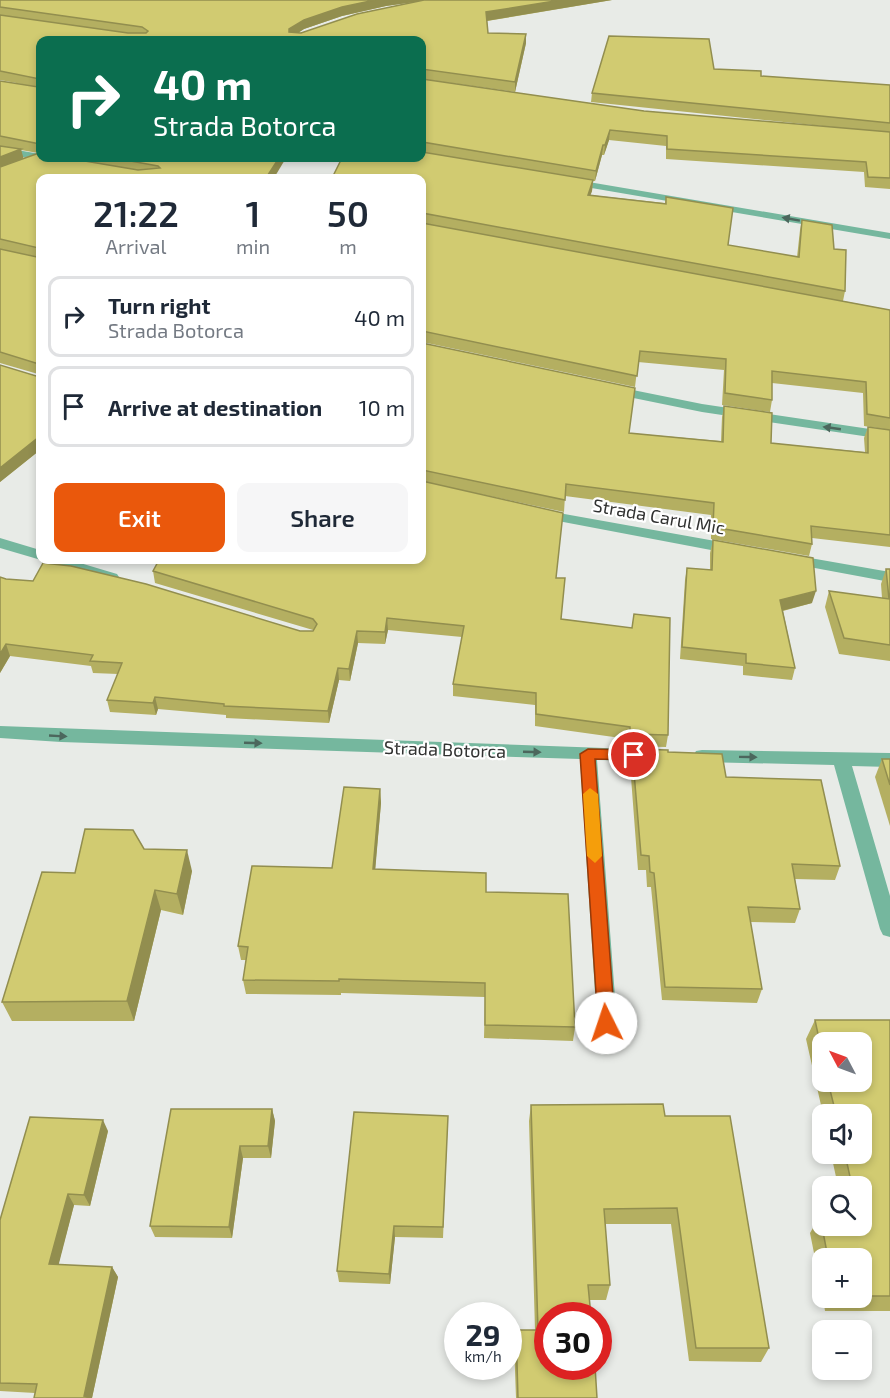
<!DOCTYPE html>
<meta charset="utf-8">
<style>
:root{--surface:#fff;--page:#f6f6f7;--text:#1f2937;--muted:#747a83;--line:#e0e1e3;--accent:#ea580c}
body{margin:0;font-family:"Exo 2",sans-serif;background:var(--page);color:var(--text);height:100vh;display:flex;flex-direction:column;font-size:22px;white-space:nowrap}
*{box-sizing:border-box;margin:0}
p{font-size:20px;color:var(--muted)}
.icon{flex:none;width:33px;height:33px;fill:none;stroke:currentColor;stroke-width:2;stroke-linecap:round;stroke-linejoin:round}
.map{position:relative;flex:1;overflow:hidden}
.drawer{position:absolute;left:36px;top:174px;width:390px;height:390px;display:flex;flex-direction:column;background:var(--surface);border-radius:12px;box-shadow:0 3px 9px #0003}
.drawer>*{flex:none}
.guide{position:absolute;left:36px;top:36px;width:390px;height:126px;border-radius:12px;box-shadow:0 3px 9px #0003;background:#0b6e4f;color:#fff;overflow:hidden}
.needle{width:39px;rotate:311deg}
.buttons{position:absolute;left:812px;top:1032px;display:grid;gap:12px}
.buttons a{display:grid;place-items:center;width:60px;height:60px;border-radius:12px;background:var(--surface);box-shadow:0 3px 9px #0003;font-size:30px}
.speed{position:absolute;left:444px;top:1302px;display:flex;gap:12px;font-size:30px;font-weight:700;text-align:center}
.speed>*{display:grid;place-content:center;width:78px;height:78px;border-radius:50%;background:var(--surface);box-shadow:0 3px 9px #0003;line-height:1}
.speed small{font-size:15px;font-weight:400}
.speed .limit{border:9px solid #d22;background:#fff;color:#111}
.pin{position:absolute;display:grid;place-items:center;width:51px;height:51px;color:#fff;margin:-26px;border:3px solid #fff;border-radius:50%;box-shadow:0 2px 6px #0007}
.me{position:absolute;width:66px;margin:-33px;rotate:356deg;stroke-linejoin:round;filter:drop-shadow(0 0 4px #0008)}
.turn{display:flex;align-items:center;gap:21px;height:126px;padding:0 18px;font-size:27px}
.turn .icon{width:78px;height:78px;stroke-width:2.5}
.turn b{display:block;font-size:42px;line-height:51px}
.eta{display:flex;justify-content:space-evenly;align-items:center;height:102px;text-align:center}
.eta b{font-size:36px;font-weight:600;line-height:42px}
.button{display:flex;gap:12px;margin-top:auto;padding:12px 18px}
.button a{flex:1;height:69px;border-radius:12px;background:var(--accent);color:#fff;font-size:24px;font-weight:600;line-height:69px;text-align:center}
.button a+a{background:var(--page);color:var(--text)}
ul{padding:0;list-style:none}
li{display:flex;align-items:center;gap:18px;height:81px;margin:0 12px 9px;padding:0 6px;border:3px solid var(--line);border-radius:12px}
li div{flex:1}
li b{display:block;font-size:22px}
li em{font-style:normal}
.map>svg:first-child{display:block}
</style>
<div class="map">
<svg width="890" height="1398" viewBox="0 0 890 1398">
<rect width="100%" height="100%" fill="#e8ebe7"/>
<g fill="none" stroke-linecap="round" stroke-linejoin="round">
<!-- minor -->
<g fill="#75b79e" fill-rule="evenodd">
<polygon points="0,147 40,154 40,158 44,158 40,160 0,153"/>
<polygon points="571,179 890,233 890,239 568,184 566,182"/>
<polygon points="613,386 702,404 890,432 890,440 702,412 609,393 607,390"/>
<polygon points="542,510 732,544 739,549 732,554 537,517 535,514 537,511"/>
<polygon points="0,538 40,550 41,560 0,548"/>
<polygon points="793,555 890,572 890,582 788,563 786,560 788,557"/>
<polygon points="48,560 70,560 117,574 119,577 112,582 50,563"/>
<polygon points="0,726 659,750 662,755 659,760 653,761 597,760 617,1023 614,1030 607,1032 600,1030 597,1023 580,759 61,742 0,738"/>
<polygon points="702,750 890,753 890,767 852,766 890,896 890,937 883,935 880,929 834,765 702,762 696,761 693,756 696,751"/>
</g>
</g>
<!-- wall -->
<g fill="#b4af61" fill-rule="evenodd">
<path d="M0 0H612L487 21 488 33 526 34V43L515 92 422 79 644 111 861 130 591 102 592 93 714 69 761 76 890 85V189L865 187 864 172 666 159V146L609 140 604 155H602L595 181H593L592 191 590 195 665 203 666 197 728 245 797 257 800 230 802 220 834 249 845 291 843 301 890 310V430L864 426 863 393 772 383V400L770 412 722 405 724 370 638 362 635 387 422 342V343V40H40V158H286L40 178V450L0 482V365L36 376 38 374 0 363V81L22 84 0 80ZM413 2 301 33H298L304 29 342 16 386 6ZM21 150 38 153 23 158Z"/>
<polygon points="422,343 629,433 721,441 722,417 724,406 771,443 865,452 864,438 868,427 890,430 890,547 812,538 812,544 809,556 711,539 711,515 565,496 564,512 423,482 556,578 561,619 632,628 634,614 668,735 666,747 628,746 628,739 535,726 535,705 453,696 453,684 462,637 388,630 385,644 358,643 350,681 339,680 329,723 226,718 226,715 158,709 156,715 110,712 107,700 118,674 93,673 91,666 10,656 0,673 6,579 300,631 313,631 313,630 155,583 153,571 422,560"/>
<polygon points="713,540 812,603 783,611 795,668 792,680 743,675 743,666 680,659 685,580 687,568 710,570 710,553"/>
<polygon points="886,569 890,569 890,661 839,654 825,607 829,591 882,598 881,584"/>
<polygon points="632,749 668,752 726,777 840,866 835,880 795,879 800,909 795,923 750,922 762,989 757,1003 662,1000 651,887 647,887 646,870 638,870 630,764"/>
<polygon points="882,759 890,759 890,826 875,777"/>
<polygon points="380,789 381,803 375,869 486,892 575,1027 573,1041 484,1038 485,997 341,993 341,995 246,994 243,980 246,960 241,960 238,946 332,868"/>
<polygon points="144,849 192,871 183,915 161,910 134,1021 12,1021 2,1002 75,873"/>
<path d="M815 1020H890V1311H825L823 1298H861V1258H822V1293L810 1233 820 1216 861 1226V1186H838L831 1154H861V1114H823L806 1039ZM822 1042 861 1082H822Z"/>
<polygon points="531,1105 665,1116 769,1348 761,1362 689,1361 671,1224 605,1224 610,1285 606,1300 589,1300 597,1398 516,1398 514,1343 516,1330 535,1330 529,1121"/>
<polygon points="272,1109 275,1121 271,1158 243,1158 232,1238 155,1237 150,1226"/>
<polygon points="448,1116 443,1238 395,1237 390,1284 339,1282 337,1271"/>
<polygon points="108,1131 90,1206 74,1205 58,1265 112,1267 118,1277 92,1398 34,1398 35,1393 0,1391 0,1220"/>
</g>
<!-- shaded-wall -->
<g fill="#928e4f">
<polygon points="375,0 429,0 386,6 342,16 304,29 290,38 289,32 289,29 304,20 342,7"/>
<polygon points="561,0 612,0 486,21 486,12"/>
<polygon points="526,34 526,43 515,92 515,82"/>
<polygon points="610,130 609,140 604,155 605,145"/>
<polygon points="603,145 602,155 595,181 596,171"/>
<polygon points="21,149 24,160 0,169 0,157"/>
<polygon points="279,158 286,158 274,178 266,178"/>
<polygon points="593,180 592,191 587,205 588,195"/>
<polygon points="40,436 40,450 0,482 0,468"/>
<polygon points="816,591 812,603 777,612 780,600"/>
<polygon points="387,618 388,630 385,644 385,632"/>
<polygon points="357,631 358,643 350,681 349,669"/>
<polygon points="6,644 10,656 0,673 0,654"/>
<polygon points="338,668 339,680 329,723 328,711"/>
<polygon points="155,697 158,709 156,715 153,703"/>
<polygon points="380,789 381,803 374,884 373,869"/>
<polygon points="187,850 192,871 183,915 177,894"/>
<polygon points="155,890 161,910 134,1021 127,1001"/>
<polygon points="272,1109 275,1121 271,1158 268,1146"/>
<polygon points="103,1120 108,1131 90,1206 84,1195"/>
<polygon points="240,1146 243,1158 232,1238 229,1227"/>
<polygon points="68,1194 74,1205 56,1275 49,1264"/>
<polygon points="394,1226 395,1237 390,1284 389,1274"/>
<polygon points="112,1267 118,1277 92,1398 86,1398 84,1396"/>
</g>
<!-- building -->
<g fill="#d1cb71" stroke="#928e4f" stroke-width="1.5">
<polygon points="0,0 375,0 342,7 304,20 289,29 289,32 301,33 357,14 424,0 561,0 486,12 488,33 526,34 515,82 422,69 422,73 422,40 361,40 354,37 352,40 40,40 40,144 0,136 0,81 38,87 40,79 0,71 0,15 128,33 146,33 148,31 142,27 0,7"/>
<polygon points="609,36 709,39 714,69 761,71 761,76 890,85 890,123 592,93"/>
<polygon points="422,79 644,111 890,132 890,178 868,177 866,162 667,149 667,136 610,130 605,145 603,145 596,171 422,142 422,143"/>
<polygon points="0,146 21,149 0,157"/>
<polygon points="422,152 593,180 588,195 666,204 666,197 733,208 728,245 799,257 802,220 832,225 834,249 846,250 845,291 422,213 422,214 422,178 332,178 342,158 422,158"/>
<polygon points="39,153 40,153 40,158 67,158 138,170 160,168 158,166 114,158 279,158 266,178 40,178 40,436 0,468 0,365 36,376 39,374 39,364 0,352 0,249 37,257 40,255 39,248 0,239 0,167"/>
<polygon points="422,223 890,310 890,418 867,414 866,382 772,371 772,400 725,393 726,359 640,351 637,376 422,331"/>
<polygon points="422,343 635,388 629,433 723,442 724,406 772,413 771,443 868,453 868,427 890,430 890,535 811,526 812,544 713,527 714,503 566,484 565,500 422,470"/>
<polygon points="422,481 563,513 556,578 565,578 561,619 632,628 634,614 670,618 668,735 630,734 630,727 536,714 536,693 453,684 464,626 387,618 385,632 357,631 349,669 338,668 328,711 224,706 224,704 155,697 153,703 107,700 122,663 90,661 93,655 6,644 0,654 0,577 6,579 33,581 43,563 71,566 146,584 300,631 313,631 317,624 313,619 153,571 159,560 422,560"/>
<polygon points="713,540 813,558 816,591 780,600 795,668 746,663 746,654 682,647 687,568 712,570"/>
<polygon points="886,569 890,569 890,645 844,638 829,591 889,599"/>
<polygon points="632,749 668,750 668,752 722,754 726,777 821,780 840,866 792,864 800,909 748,907 762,989 665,987 654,873 650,872 649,856 641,855"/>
<polygon points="882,759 890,759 890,785"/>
<polygon points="344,787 380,789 373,869 486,873 486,892 568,894 575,1027 485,1025 485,983 339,979 339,981 243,980 248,947 238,946 252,866 332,868"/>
<polygon points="85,829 133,830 144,849 187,850 177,894 155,890 127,1001 2,1002 42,872 75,873"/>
<polygon points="815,1020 890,1020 890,1296 861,1296 861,1258 828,1258 820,1216 822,1216 822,1226 861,1226 861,1186 852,1186 845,1154 861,1154 861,1114 836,1114 828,1082 861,1082 861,1042 822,1042 822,1053"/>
<polygon points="663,1104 665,1116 730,1116 769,1348 696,1348 677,1208 604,1209 610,1285 588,1285 591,1316 548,1316 548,1366 595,1366 597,1398 518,1398 516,1330 538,1330 531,1105"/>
<polygon points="171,1109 272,1109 268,1146 240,1146 229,1227 150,1226"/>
<polygon points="354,1112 448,1116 443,1227 394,1226 389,1274 337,1271"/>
<polygon points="30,1117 103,1120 84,1195 68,1194 49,1264 112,1267 84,1396 91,1397 91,1398 34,1398 37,1384 0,1383 0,1220"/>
</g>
<!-- one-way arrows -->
<defs><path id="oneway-solid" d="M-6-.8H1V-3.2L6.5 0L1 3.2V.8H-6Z" transform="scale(1.5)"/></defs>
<g fill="#4c675d">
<use href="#oneway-solid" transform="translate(791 219) rotate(-170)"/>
<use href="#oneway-solid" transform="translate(832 428) rotate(-172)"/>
<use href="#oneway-solid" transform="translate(58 736) rotate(3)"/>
<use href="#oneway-solid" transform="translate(253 743) rotate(2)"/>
<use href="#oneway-solid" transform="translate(532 752) rotate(2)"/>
<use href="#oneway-solid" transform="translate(748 757) rotate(1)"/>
</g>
<!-- route -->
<polygon fill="#ea580c" stroke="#983908" stroke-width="1.5" points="588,749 634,750 641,755 634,760 595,759 615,1023 612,1028 606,1030 600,1028 598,1023 580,754"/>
<!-- slow -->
<polygon fill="#f59e0b" points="590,788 598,794 602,856 595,863 587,856 583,794"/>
<g text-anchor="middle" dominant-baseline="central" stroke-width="4.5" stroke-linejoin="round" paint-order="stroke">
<!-- street labels -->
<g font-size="18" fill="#313231" stroke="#fff">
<text transform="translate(659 516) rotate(10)">Strada Carul Mic</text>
<text transform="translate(445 749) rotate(2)">Strada Botorca</text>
</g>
</g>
</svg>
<div class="buttons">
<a><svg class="needle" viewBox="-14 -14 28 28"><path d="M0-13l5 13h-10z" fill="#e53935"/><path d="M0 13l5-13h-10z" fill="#747a83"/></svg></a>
<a><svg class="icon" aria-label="sound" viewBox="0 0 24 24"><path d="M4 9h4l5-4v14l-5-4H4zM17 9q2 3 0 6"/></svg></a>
<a><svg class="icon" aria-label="search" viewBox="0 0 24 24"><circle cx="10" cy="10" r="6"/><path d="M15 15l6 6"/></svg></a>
<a>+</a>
<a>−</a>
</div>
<div class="speed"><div>29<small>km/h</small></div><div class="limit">30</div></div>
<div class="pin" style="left:634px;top:755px;background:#d93025"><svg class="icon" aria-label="arrive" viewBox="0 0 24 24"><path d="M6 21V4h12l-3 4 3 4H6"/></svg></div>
<svg class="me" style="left:606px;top:1023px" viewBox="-20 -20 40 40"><circle r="19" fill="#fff"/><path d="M0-13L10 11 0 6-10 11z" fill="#ea580c"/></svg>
<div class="guide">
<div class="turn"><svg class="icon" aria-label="right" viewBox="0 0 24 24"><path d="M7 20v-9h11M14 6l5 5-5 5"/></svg><div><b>40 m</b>Strada Botorca</div></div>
</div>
<section class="drawer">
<div class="eta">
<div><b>21:22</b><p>Arrival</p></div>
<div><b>1</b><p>min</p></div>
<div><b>50</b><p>m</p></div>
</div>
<ul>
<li><svg class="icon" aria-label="right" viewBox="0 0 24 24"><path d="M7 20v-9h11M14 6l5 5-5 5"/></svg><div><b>Turn right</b><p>Strada Botorca</p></div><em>40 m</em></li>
<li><svg class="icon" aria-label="arrive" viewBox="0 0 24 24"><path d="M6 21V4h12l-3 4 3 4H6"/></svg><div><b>Arrive at destination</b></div><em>10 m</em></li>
</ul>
<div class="button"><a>Exit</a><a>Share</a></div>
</section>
</div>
